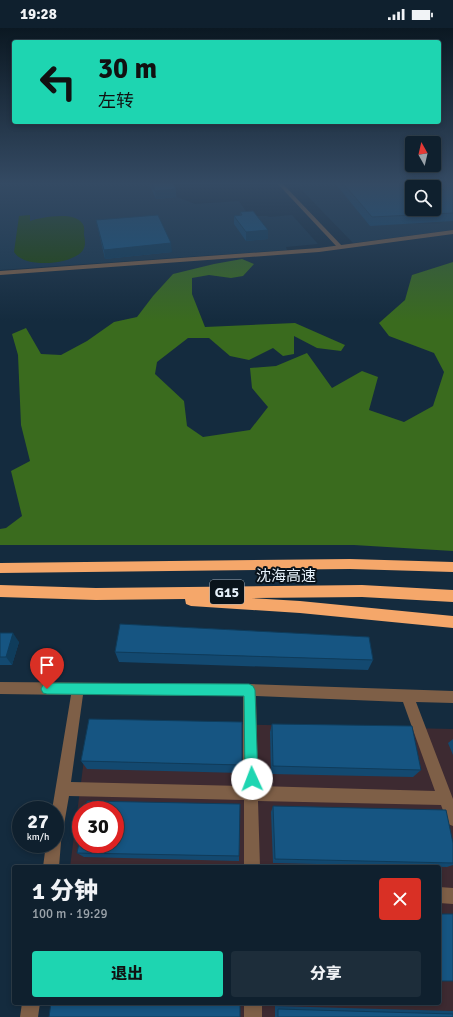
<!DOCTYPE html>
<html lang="zh">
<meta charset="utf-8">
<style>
:root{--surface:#0f202e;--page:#1d2d3a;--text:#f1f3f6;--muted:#9ba3aa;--line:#2f3e4a;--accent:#1ed5b1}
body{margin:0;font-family:Signika,"Noto Sans SC",sans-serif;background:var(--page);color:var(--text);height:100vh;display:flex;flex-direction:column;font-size:15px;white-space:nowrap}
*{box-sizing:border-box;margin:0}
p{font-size:13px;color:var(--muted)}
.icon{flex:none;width:22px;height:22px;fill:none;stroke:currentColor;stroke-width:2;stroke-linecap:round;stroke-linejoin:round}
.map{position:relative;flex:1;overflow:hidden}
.side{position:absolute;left:12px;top:837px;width:429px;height:140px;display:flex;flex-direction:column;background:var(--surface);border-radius:4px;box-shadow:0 2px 6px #0003,0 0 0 1px var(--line)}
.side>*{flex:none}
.hud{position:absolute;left:12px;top:12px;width:429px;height:84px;border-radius:4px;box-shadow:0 2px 6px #0003,0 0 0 1px var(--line);background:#1ed5b1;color:#111;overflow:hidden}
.needle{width:26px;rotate:352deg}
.tools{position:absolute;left:405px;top:108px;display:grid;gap:8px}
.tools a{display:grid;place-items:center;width:36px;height:36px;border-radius:4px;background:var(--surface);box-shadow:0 2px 6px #0003,0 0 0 1px var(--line);font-size:20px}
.speed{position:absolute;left:12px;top:773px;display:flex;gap:8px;font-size:20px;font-weight:700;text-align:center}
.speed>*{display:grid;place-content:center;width:52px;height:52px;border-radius:50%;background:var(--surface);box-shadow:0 2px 6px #0003,0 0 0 1px var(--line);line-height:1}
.speed small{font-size:10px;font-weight:400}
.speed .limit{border:6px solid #d22;background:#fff;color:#111}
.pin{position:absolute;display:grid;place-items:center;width:34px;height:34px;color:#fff;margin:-41px -17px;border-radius:50% 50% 50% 0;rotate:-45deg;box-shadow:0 0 4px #0007}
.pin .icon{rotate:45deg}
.me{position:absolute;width:44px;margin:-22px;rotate:358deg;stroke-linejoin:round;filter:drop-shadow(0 0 3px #0008)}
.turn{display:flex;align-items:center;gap:14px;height:84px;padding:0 20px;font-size:18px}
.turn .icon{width:52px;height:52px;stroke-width:2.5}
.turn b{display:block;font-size:28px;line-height:34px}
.round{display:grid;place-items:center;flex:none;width:42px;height:42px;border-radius:4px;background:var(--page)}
.summary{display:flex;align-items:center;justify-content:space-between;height:68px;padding:0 20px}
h1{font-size:24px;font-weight:800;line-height:30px}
.primary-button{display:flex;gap:8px;margin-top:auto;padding:8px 20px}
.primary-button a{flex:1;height:46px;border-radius:4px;background:var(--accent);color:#111;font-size:16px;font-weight:800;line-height:46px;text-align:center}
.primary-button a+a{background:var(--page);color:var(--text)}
.status{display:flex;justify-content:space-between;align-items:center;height:28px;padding:0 20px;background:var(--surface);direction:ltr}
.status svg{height:11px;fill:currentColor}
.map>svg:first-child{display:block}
</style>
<div class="status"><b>19:28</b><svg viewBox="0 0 49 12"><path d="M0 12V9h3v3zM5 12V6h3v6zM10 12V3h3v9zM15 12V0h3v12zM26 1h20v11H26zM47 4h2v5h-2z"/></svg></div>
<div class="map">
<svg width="453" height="989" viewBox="0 0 453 989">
<rect width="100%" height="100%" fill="#142b3e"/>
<!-- commercial -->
<path fill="#3d2a31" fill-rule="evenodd" d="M89 693 453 701V989H50L52 975H439V839H70ZM81 782H115V816H81Z"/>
<!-- built -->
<g fill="#18364d" fill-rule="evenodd">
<polygon points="0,154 170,154 177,169 195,176 239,173 249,188 267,188 269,189 292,187 318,216 286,219 287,222 0,242"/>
<path d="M294 154H453V202L353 215ZM412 159H434V181H412Z"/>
</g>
<!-- green -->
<path fill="#1f4605" d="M30 187V193C41 189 74 183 82 195 85 198 84 203 84 207 85 212 86 217 83 222 73 237 24 241 14 224L19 188Z"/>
<!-- forest -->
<polygon fill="#3a6b1e" points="242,231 254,236 243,248 231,250 209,247 192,250 192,266 205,299 295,295 345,317 341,323 317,320 294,308 294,326 283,328 273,320 249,332 230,328 209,310 188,310 157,334 155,346 184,373 187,398 203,409 250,402 268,379 252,360 250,340 276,338 307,325 332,360 362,343 378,349 369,382 404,394 433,378 444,344 434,325 389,308 379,295 405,272 412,247 453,234 453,523 354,517 0,517 0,501 6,500 22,488 11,443 30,433 21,397 18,327 12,306 26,300 41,326 61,327 87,313 114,294 137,289 153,268 173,246 214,236"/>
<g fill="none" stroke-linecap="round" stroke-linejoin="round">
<!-- minor -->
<g fill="#7e5f47" fill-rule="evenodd">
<polygon points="453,202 453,206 319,224 0,247 0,243 319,220"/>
<path d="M0 654 249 656 453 663V675L416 674 453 771V798L448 796 441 777 258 773 260 839H244V772L69 768 61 814 59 839H43L46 816H55V782H52L71 667 0 666ZM83 667 243 668V758L71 754ZM256 668 403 674 435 763 258 758Z"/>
<polygon points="439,859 453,860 453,876 439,875"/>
<polygon points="22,975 40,975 38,989 20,989"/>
<rect x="244" y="975" width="18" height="14"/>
</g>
<!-- tertiary -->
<polygon fill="#7e5f47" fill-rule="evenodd" points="276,154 281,154 342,218 342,220 338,220"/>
<!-- motorway -->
<g fill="#f5a76a" fill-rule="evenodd">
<polygon points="350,531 453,534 453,544 350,541 0,545 0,535"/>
<polygon points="0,557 96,560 362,557 453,562 453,574 362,569 251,570 300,573 453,588 453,600 300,585 191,578 186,576 185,571 96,572 0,569"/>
</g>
</g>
<!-- wall -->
<g fill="#134970">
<polygon points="148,154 172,154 176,161 176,169 156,171"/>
<polygon points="334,154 453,154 453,193 370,198"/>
<polygon points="240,184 268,211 246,213 234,196 234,188 240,187"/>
<polygon points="96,192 172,224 105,231"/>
<polygon points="0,605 19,614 12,637 0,637"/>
<polygon points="115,624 373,632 368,642 119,634"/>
<polygon points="272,696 421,742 413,749 271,746 270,704"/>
<polygon points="453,711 453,727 448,715"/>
<polygon points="81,733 242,737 241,745 87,741"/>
<polygon points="273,778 453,835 453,837 447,839 273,835 271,784"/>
<polygon points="77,825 239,828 239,833 84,829"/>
<polygon points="51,975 240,975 240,977"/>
<polygon points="275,978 453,983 453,989 275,989"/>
</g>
<!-- shaded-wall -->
<g fill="#0f3c5b">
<polygon points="176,161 176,169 156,171 155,163"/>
<polygon points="268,202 268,211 246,213 246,204"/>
<polygon points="171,215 172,224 105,231 104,222"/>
<polygon points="13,605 19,614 12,637 6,629"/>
</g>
<!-- building -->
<g fill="#165582" stroke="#0f3c5b" fill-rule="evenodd">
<polygon points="151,154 172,154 176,161 155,163"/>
<path d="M342 154H453V185L372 189ZM412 159H434V181H412Z"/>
<polygon points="253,183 268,202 246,204 234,188 242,187 240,184"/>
<polygon points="158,187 171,215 104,222 96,192"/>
<polygon points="120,596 369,609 373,632 115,624"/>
<polygon points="0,605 13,605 6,629 0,629"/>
<polygon points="89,691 242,694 242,737 81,733"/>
<polygon points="272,696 412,698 421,742 273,738"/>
<polygon points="87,773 240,776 239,828 77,825 81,805 81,816 115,816 115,782 85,782"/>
<polygon points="273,778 446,782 453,815 453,835 275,831"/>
<rect x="439" y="886" width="14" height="67"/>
<polygon points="51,975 123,975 240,977 240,989 49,989"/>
<polygon points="278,981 453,986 453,989 278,989"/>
</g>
<!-- sky -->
<linearGradient id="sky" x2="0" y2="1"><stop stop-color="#0b1822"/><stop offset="0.53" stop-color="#344a63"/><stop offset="1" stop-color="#344a63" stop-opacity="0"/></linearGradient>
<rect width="453" height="293" fill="url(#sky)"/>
<!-- route -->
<polygon fill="#1ed5b1" stroke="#148a73" points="47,655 249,656 253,658 255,662 258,751 256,755 252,757 247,755 245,751 244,668 47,666 43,665 41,661 43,657"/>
<g text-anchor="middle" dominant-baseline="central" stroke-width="4" stroke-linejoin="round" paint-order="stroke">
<!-- shield labels -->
<rect fill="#09131b" stroke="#a4afb8" stroke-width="1" x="210" y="552" width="34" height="24" rx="3"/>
<g font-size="14" font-weight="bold" fill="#e7f2fc">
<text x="227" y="564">G15</text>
</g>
<!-- street labels -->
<g font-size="15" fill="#e7f2fc" stroke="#09131b">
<text x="286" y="548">沈海高速</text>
</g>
</g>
</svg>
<div class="tools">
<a><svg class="needle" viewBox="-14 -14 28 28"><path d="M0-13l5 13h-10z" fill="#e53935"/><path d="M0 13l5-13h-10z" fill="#9ba3aa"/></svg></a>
<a><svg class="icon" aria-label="search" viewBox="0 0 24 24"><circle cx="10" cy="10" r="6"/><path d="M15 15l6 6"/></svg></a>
</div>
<div class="speed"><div>27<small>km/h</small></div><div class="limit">30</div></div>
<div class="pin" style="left:47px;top:661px;background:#d93025"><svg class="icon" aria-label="arrive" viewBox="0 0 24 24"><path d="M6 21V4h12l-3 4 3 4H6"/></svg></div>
<svg class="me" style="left:252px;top:751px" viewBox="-20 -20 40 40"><circle r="19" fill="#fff"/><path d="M0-13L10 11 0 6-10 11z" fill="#1ed5b1"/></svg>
<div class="hud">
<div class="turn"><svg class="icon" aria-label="left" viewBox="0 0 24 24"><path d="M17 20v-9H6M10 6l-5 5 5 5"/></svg><div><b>30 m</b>左转</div></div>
</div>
<section class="side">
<div class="summary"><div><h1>1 分钟</h1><p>100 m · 19:29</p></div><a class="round" style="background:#d93025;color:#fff"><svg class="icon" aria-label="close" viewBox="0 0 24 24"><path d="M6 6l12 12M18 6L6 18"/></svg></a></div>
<div class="primary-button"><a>退出</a><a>分享</a></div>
</section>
</div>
